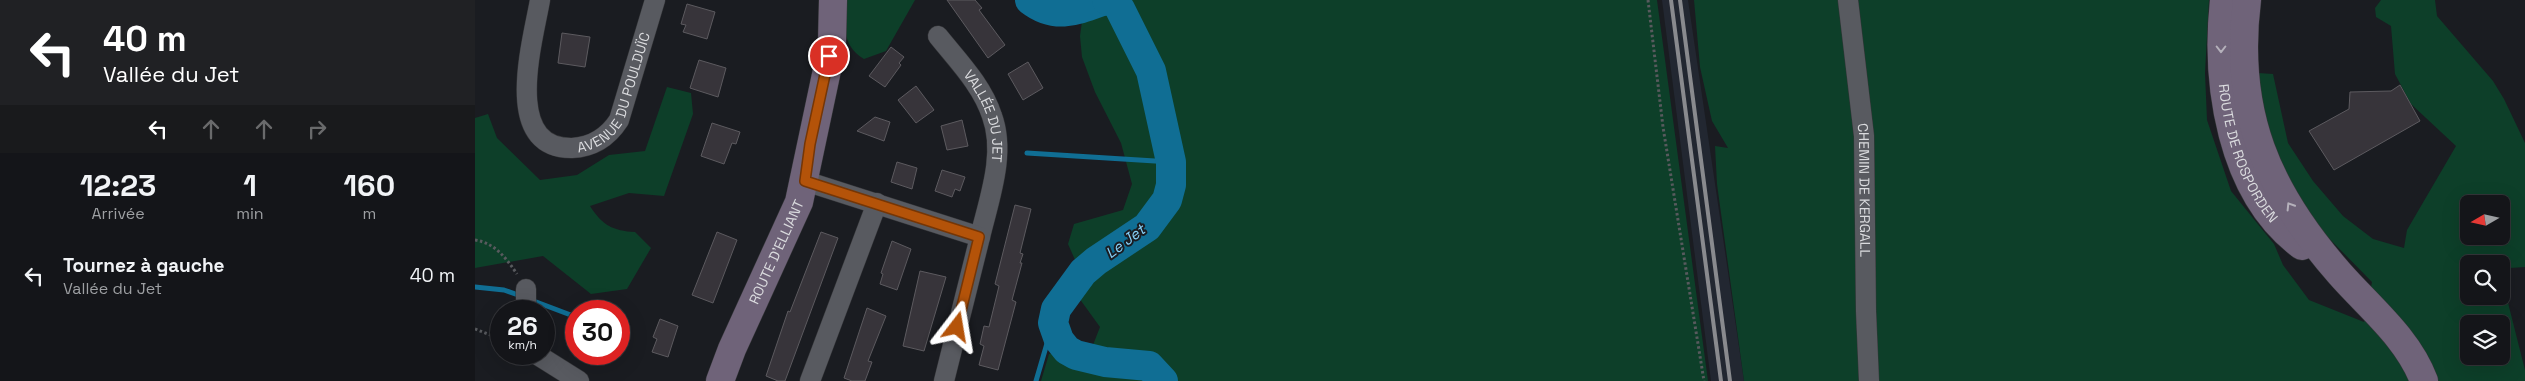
<!DOCTYPE html>
<html lang="fr">
<meta charset="utf-8">
<style>
:root{--surface:#141519;--page:#212226;--text:#f1f3f6;--muted:#9d9fa2;--line:#333438}
body{margin:0;font-family:"Space Grotesk",sans-serif;background:var(--page);color:var(--text);height:100vh;display:flex;flex-direction:column;font-size:19px;white-space:nowrap}
*{box-sizing:border-box;margin:0}
p{font-size:16px;color:var(--muted)}
.icon{flex:none;width:28px;height:28px;fill:none;stroke:currentColor;stroke-width:2;stroke-linecap:round;stroke-linejoin:round}
.map{position:relative;flex:1;overflow:hidden}
.panel{display:flex;flex-direction:column;background:var(--surface);width:475px}
.panel>*{flex:none}
.banner{background:#202124;color:#fff;overflow:hidden}
.needle{width:32px;rotate:261deg}
.controls{position:absolute;left:1985px;top:195px;display:grid;gap:10px}
.controls a{display:grid;place-items:center;width:50px;height:50px;border-radius:8px;background:var(--surface);box-shadow:0 5px 20px #0002,0 0 0 1px var(--line);font-size:25px}
.speed{position:absolute;left:15px;top:300px;display:flex;gap:10px;font-size:25px;font-weight:700;text-align:center}
.speed>*{display:grid;place-content:center;width:65px;height:65px;border-radius:50%;background:var(--surface);box-shadow:0 5px 20px #0002,0 0 0 1px var(--line);line-height:1}
.speed small{font-size:12px;font-weight:400}
.speed .limit{border:8px solid #d22;background:#fff;color:#111}
.pin{position:absolute;display:grid;place-items:center;width:42px;height:42px;color:#fff;margin:-21px;border:2px solid #fff;border-radius:50%;box-shadow:0 1px 5px #0007}
.me{position:absolute;width:55px;margin:-28px;rotate:14deg;stroke-linejoin:round;filter:drop-shadow(0 0 4px #0008)}
.turn{display:flex;align-items:center;gap:18px;height:105px;padding:0 20px;font-size:22px}
.turn .icon{width:65px;height:65px;stroke-width:2.5}
.turn b{display:block;font-size:35px;line-height:42px}
.lanes{display:flex;align-items:center;height:48px;padding:0 20px;background:#0003;justify-content:center;gap:25px;direction:ltr}
.lanes .off{opacity:.35}
.eta{display:flex;justify-content:space-evenly;align-items:center;height:85px;text-align:center}
.eta b{font-size:30px;font-weight:700;line-height:35px}
ul{padding:0;list-style:none}
li{display:flex;align-items:center;gap:15px;height:75px;padding:0 20px}
li div{flex:1}
li b{display:block;font-size:19px}
li em{font-style:normal}
main{display:flex;flex:1;min-height:0}
.map>svg:first-child{display:block}
</style>
<main>
<section class="panel">
<div class="banner">
<div class="turn"><svg class="icon" aria-label="left" viewBox="0 0 24 24"><path d="M17 20v-9H6M10 6l-5 5 5 5"/></svg><div><b>40 m</b>Vallée du Jet</div></div>
<div class="lanes"><svg class="icon" aria-label="left" viewBox="0 0 24 24"><path d="M17 20v-9H6M10 6l-5 5 5 5"/></svg><svg class="icon off" aria-label="ahead" viewBox="0 0 24 24"><path d="M12 20V5M6 11l6-6 6 6"/></svg><svg class="icon off" aria-label="ahead" viewBox="0 0 24 24"><path d="M12 20V5M6 11l6-6 6 6"/></svg><svg class="icon off" aria-label="right" viewBox="0 0 24 24"><path d="M7 20v-9h11M14 6l5 5-5 5"/></svg></div>
</div>
<div class="eta">
<div><b>12:23</b><p>Arrivée</p></div>
<div><b>1</b><p>min</p></div>
<div><b>160</b><p>m</p></div>
</div>
<ul>
<li><svg class="icon" aria-label="left" viewBox="0 0 24 24"><path d="M17 20v-9H6M10 6l-5 5 5 5"/></svg><div><b>Tournez à gauche</b><p>Vallée du Jet</p></div><em>40 m</em></li>
</ul>
</section>
<div class="map">
<svg width="2050" height="381" viewBox="0 0 2050 381">
<rect width="100%" height="100%" fill="#1a1c21"/>
<!-- built -->
<polygon fill="#222731" points="1187,0 1213,0 1269,381 1236,381"/>
<!-- green -->
<g fill="#0d3f29" fill-rule="evenodd">
<path d="M370 0H440L411 51 389 59C365 44 371 26 370 0Z"/>
<polygon points="604,0 1182,0 1233,381 566,381 574,354 618,345 625,327 604,298 613,289 593,244 599,224 648,210 657,184 646,143 620,92 607,57 605,36 608,14"/>
<path d="M1219 0H1734L1730 73 1732 120 1756 191 1799 244 1808 265 1834 300 1889 322 1897 282 1839 223 1802 172 1790 132 1783 73 1798 74 1813 143 1838 181 1868 216 1898 239 1929 248 1932 230 1981 146 1936 104 1920 74 1916 26 1901 17 1900 8 1906 0H1960L1962 16 2018 81 2029 99 2050 143V267L2035 268 2029 287 2050 370V381H1269L1242 184 1240 146 1253 148 1237 121 1225 67ZM1994 204H2026V236H1994ZM1994 264H2026V296H1994ZM1994 324H2026V356H1994Z"/>
<path d="M192 87 216 93 218 114 189 196 154 193 115 206C127 225 138 231 160 232L176 248 152 289 116 294 68 256 0 268V118L13 114 22 138 65 180 102 175 134 155 170 151Z"/>
</g>
<g fill="none" stroke-linecap="round" stroke-linejoin="round">
<!-- stream -->
<g stroke="#106e94" stroke-width="5">
<polyline points="552,153 696,162"/>
<polyline points="0,287 29,290 46,296"/>
<polyline points="56,300 101,317"/>
<polyline points="561,381 578,323"/>
</g>
<!-- river -->
<g stroke="#106e94" stroke-width="30">
<path d="M555 0C581 20 602 10 630 0"/>
<polyline points="632,0 641,3 645,9 676,71 696,162 696,185 692,200 672,227 621,261 608,272 581,309 578,323 584,340 592,350 601,355 630,362 674,366 688,381"/>
</g>
</g>
<!-- building -->
<g fill="#37343a" stroke="#5c5a5f">
<polygon points="472,0 500,0 507,8 504,10 530,45 513,58"/>
<polygon points="212,4 240,12 232,39 208,32 211,25 206,24"/>
<polygon points="87,33 115,37 110,67 83,63"/>
<polygon points="416,47 429,57 424,63 426,65 410,87 394,76"/>
<polygon points="224,60 251,68 243,97 215,88"/>
<polygon points="553,62 568,88 548,100 533,74"/>
<polygon points="1925,85 1945,121 1859,170 1834,131 1874,109 1875,92 1916,91"/>
<polygon points="441,86 459,110 441,123 423,100"/>
<polygon points="400,117 415,122 409,141 382,131"/>
<polygon points="487,120 493,146 472,150 466,126"/>
<polygon points="237,123 265,132 261,144 257,143 249,164 226,156"/>
<polygon points="422,162 442,168 437,189 416,182"/>
<polygon points="467,170 490,177 485,191 480,189 477,197 460,191"/>
<polygon points="540,205 556,209 545,253 548,254 545,263 547,263 537,300 541,302 523,370 504,365 509,346 505,344 509,326 514,327 524,286 520,284"/>
<polygon points="242,232 262,240 238,303 217,295"/>
<polygon points="346,232 363,238 310,381 303,381 291,376 313,311 315,312"/>
<polygon points="417,241 436,249 422,290 405,284 408,274 406,273"/>
<polygon points="445,271 471,277 449,351 428,346"/>
<polygon points="392,308 411,316 393,361 397,362 390,381 377,381 369,378"/>
<polygon points="185,319 203,326 193,357 177,352 182,339 178,337"/>
</g>
<g fill="none" stroke-linecap="round" stroke-linejoin="round">
<!-- street casing -->
<g stroke="#353639" stroke-width="21">
<g id="street">
<path id="s1" d="M65 0C58 41 26 149 97 148 118 147 133 137 144 120L180 0"/>
<path id="s2" d="M1373 0 1389 136 1391 311 1394 381"/>
<path id="s3" d="M463 36C483 61 507 85 517 116 531 154 514 199 505 237"/>
<polyline points="330,181 505,237 469,381"/>
<polyline points="51,311 51,289"/>
<polyline points="61,354 104,381"/>
<polyline points="335,381 402,203"/>
</g>
</g>
<!-- secondary casing -->
<g stroke="#353639" stroke-width="29">
<g id="secondary">
<path id="s4" d="M1749 0C1740 83 1755 193 1827 246"/>
<path d="M1772 0C1758 112 1792 191 1865 274 1895 308 1933 338 1949 381"/>
<path id="s5" d="M245 381 257 349 324 202 352 70 357 42 358 0"/>
</g>
</g>
<!-- path -->
<g stroke="#585a5e" stroke-width="3" stroke-dasharray="2.5 2.5" stroke-linecap="butt">
<polyline points="1173,0 1188,127 1229,381"/>
<path d="M0 240C20 243 31 258 42 274"/>
<polyline points="0,329 26,339"/>
</g>
<!-- street -->
<use href="#street" stroke="#585a60" stroke-width="20"/>
<!-- secondary -->
<use href="#secondary" stroke="#6f6379" stroke-width="28"/>
<!-- rail -->
<g stroke="#898a8e" stroke-width="4">
<polyline points="1196,0 1246,381"/>
<polyline points="1205,0 1255,381"/>
</g>
</g>
<!-- one-way arrows -->
<defs><path id="oneway-chevron" d="M-2-3.5L2.5 0L-2 3.5" fill="none" stroke-width="1.6" stroke-linecap="round" stroke-linejoin="round" transform="scale(1.25)"/></defs>
<g stroke="#b5b1bb">
<use href="#oneway-chevron" transform="translate(1746 49) rotate(90)"/>
<use href="#oneway-chevron" transform="translate(1815 206) rotate(-122)"/>
</g>
<g fill="none" stroke-linecap="round" stroke-linejoin="round">
<!-- route casing -->
<g stroke="#753606" stroke-width="12">
<polyline id="route" points="354,56 335,144 330,181 504,237 482,327"/>
</g>
<!-- route -->
<use href="#route" stroke="#b45309" stroke-width="9"/>
</g>
<g text-anchor="middle" dominant-baseline="central" stroke-width="4" stroke-linejoin="round" paint-order="stroke">
<!-- street labels -->
<g font-size="14" fill="#dadbde" stroke="#1a1c21">
<text stroke="none"><textPath href="#s1" startOffset="252">AVENUE DU POULDUÏC</textPath></text>
<text stroke="none"><textPath href="#s3" startOffset="95">VALLÉE DU JET</textPath></text>
<text stroke="none"><textPath href="#s4" startOffset="158">ROUTE DE ROSPORDEN</textPath></text>
<text stroke="none"><textPath href="#s2" startOffset="191">CHEMIN DE KERGALL</textPath></text>
<text stroke="none"><textPath href="#s5" startOffset="141">ROUTE D'ELLIANT</textPath></text>
</g>
<!-- water labels -->
<g font-size="15" font-style="italic" fill="#87d2f9" stroke="#1a1c21">
<text transform="translate(650 241) rotate(-37)">Le Jet</text>
</g>
</g>
</svg>
<div class="controls">
<a><svg class="needle" viewBox="-14 -14 28 28"><path d="M0-13l5 13h-10z" fill="#e53935"/><path d="M0 13l5-13h-10z" fill="#9d9fa2"/></svg></a>
<a><svg class="icon" aria-label="search" viewBox="0 0 24 24"><circle cx="10" cy="10" r="6"/><path d="M15 15l6 6"/></svg></a>
<a><svg class="icon" aria-label="layers" viewBox="0 0 24 24"><path d="M12 4l9 5-9 5-9-5zM3 14l9 5 9-5"/></svg></a>
</div>
<div class="speed"><div>26<small>km/h</small></div><div class="limit">30</div></div>
<div class="pin" style="left:354px;top:56px;background:#d93025"><svg class="icon" aria-label="arrive" viewBox="0 0 24 24"><path d="M6 21V4h12l-3 4 3 4H6"/></svg></div>
<svg class="me" style="left:482px;top:327px" viewBox="-20 -20 40 40"><path d="M0-17L14 15 0 8-14 15z" fill="#b45309" stroke="#fff" stroke-width="4"/></svg>
</div>
</main>
